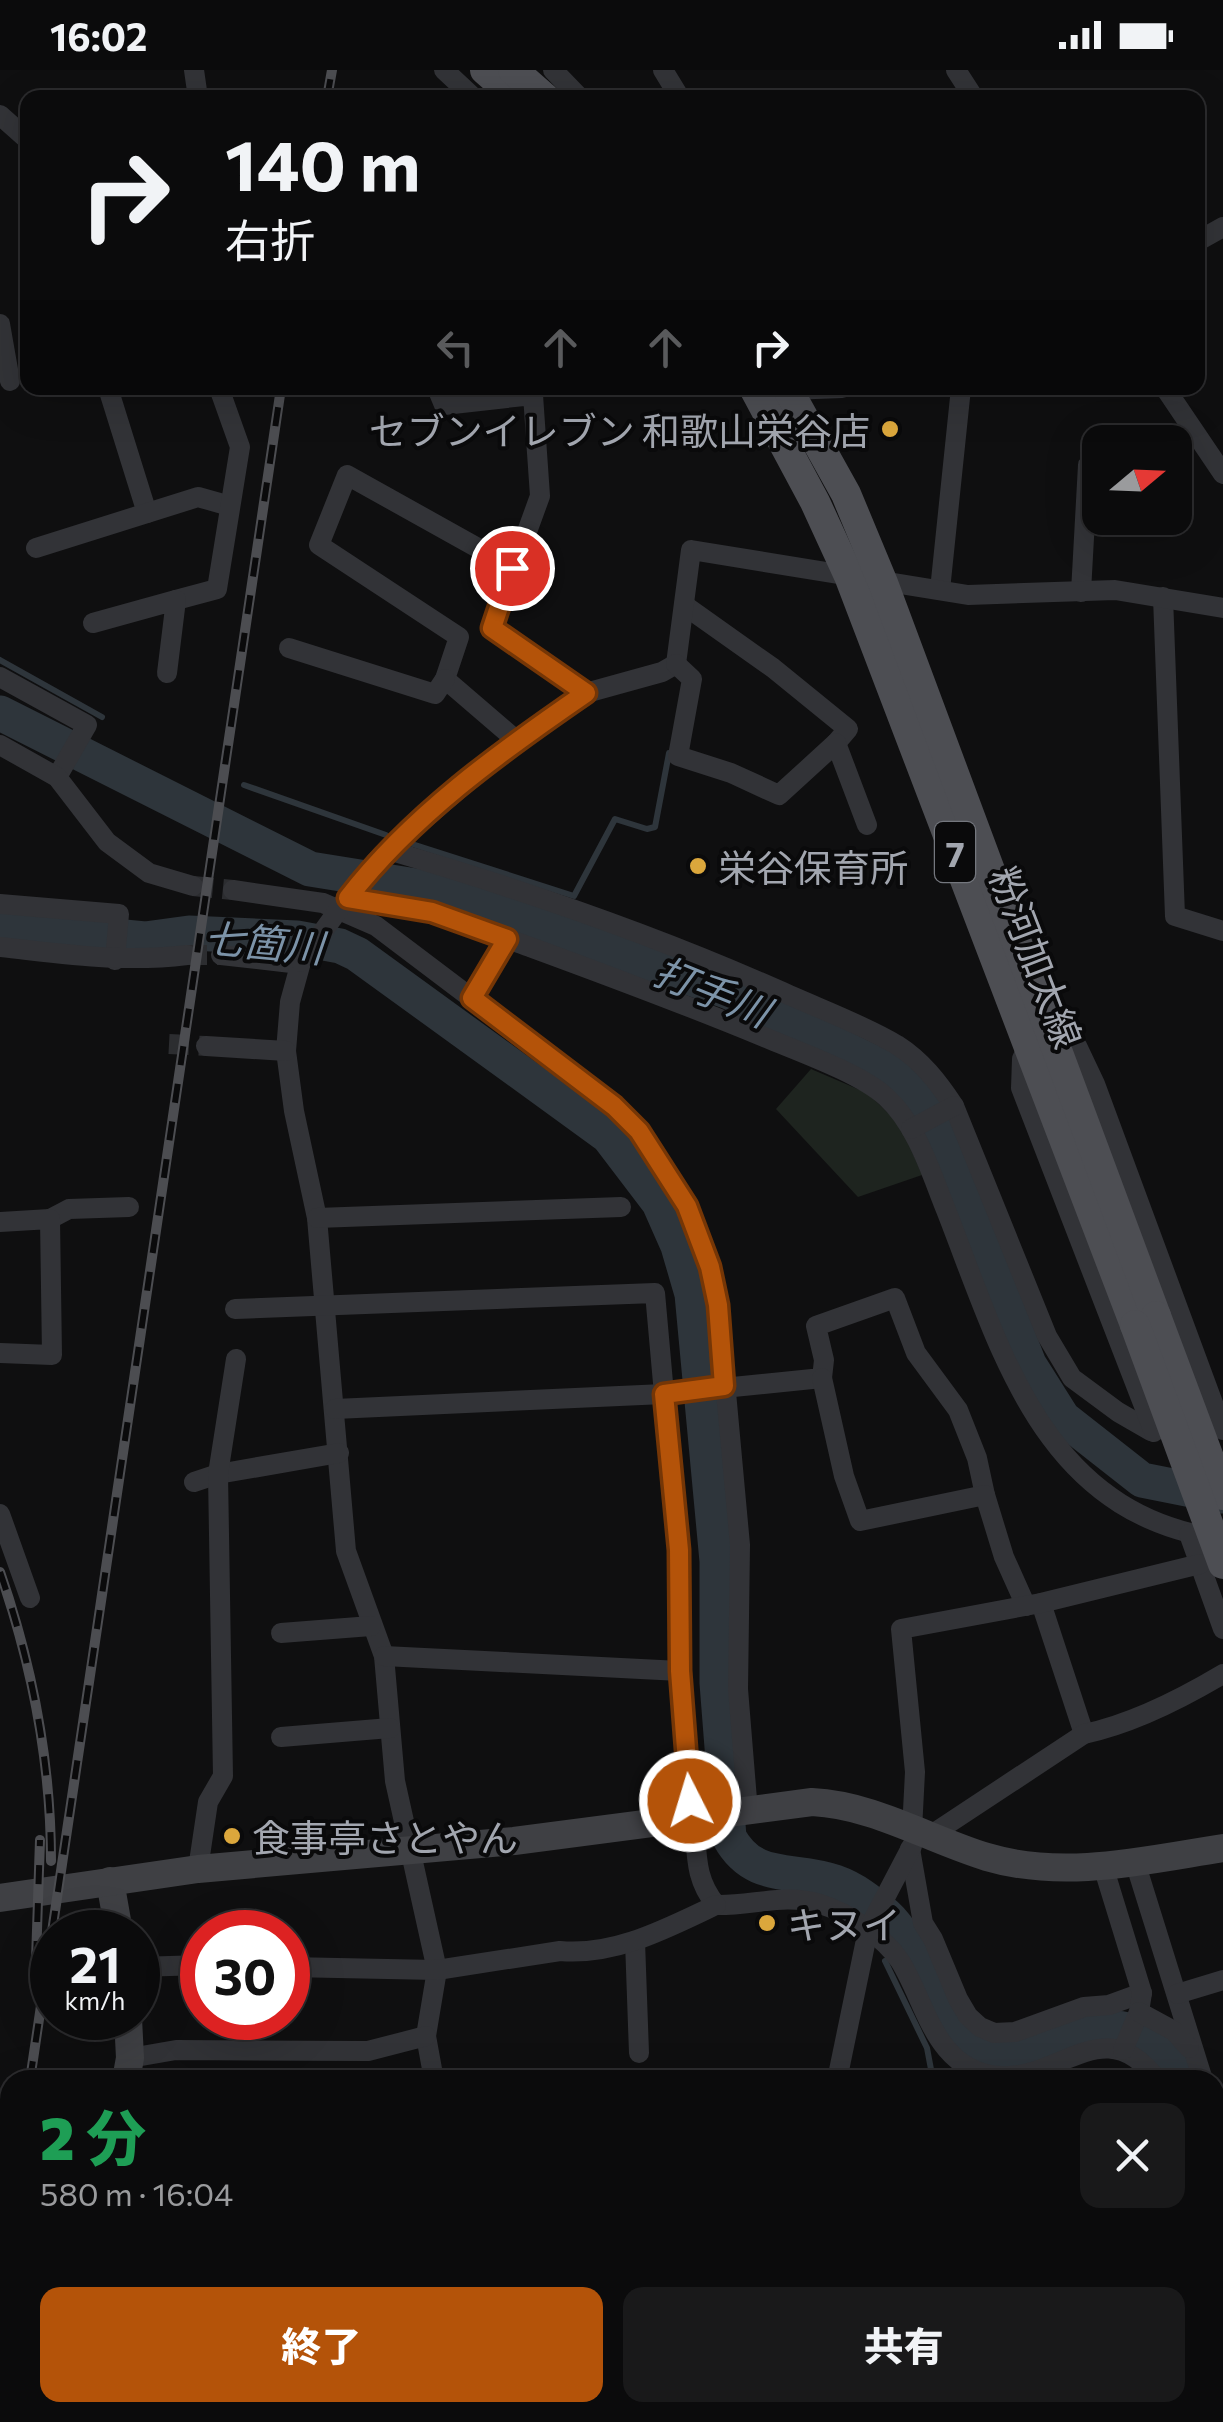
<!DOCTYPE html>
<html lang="ja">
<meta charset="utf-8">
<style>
:root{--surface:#0b0b0c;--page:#19191a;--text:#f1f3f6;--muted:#9a9b9d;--line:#2b2b2d;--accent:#b45309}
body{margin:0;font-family:Commissioner,"Noto Sans JP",sans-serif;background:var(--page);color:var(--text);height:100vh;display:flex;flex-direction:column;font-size:38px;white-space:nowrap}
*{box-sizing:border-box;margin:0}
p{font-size:32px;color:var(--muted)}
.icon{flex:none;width:55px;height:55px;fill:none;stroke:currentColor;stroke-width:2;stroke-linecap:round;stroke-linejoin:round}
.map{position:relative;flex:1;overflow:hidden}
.details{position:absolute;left:0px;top:2000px;width:1225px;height:352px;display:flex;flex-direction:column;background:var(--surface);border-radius:30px 30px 0 0;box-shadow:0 10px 40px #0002,0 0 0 2px var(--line)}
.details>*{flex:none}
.guide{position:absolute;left:20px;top:20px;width:1185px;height:305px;border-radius:20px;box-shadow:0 10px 40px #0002,0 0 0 2px var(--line);background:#0b0b0c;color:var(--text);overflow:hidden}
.needle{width:65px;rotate:71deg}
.fabs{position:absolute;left:1082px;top:355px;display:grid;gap:20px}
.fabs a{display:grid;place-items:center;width:110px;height:110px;border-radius:20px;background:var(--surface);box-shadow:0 10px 40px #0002,0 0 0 2px var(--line);font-size:50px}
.speed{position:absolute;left:30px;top:1840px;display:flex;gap:20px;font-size:50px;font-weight:700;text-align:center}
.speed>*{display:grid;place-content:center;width:130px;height:130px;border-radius:50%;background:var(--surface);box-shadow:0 10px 40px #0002,0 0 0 2px var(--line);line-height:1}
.speed small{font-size:25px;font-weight:400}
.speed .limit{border:15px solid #d22;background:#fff;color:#111}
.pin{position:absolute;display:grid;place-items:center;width:85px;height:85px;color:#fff;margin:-42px;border:5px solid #fff;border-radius:50%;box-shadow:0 2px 10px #0007}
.me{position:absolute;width:110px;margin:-55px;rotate:355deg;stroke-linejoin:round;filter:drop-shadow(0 0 8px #0008)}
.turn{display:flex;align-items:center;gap:35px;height:210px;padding:0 40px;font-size:45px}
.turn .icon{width:130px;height:130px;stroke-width:2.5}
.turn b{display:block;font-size:70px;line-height:85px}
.lanes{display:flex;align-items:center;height:95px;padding:0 40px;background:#0003;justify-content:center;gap:50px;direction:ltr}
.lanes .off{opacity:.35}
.round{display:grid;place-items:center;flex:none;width:105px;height:105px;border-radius:20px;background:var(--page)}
.summary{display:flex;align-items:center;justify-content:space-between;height:170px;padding:0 40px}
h1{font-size:60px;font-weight:800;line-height:75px;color:#1e9e55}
.action{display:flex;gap:20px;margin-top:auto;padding:20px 40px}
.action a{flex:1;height:115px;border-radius:20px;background:var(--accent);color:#fff;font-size:40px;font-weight:800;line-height:115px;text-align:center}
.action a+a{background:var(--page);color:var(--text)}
.status{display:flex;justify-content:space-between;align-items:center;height:70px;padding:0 50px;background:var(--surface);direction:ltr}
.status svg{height:28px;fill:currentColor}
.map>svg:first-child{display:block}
</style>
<div class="status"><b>16:02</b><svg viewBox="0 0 49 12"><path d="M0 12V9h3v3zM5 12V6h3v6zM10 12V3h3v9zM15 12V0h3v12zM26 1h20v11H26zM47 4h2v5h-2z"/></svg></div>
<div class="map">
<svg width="1223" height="2352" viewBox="0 0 1223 2352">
<rect width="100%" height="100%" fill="#0f0f10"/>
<!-- green -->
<polygon fill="#1e241f" points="811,999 867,1023 901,1055 922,1105 858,1127 776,1039"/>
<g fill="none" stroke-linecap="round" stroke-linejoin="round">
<!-- stream -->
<g stroke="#2e353b" stroke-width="6">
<polyline points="0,590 102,647"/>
<polyline points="244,715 386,765"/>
<polyline points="409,773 574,826 615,749 647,759 655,757 669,683"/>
<polyline points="888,1867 894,1852"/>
<polyline points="885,1891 927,1978 933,2010"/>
</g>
<!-- river -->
<g stroke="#2e353b" stroke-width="35">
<polyline points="0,643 310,799 447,821 729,922 899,1005 937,1057 1029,1294 1063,1348 1142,1410 1222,1426"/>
<path d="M0 855 145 869 189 863 297 868 340 876 357 884 608 1066 659 1133 678 1176 692 1224 717 1491V1613L729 1767C754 1813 793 1797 835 1812 855 1819 870 1831 886 1845 925 1880 936 1970 988 1981 1005 1985 1023 1979 1040 1973 1103 1952 1145 1943 1182 2010"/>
<polyline points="1215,2105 1223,2129"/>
</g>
<!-- minor-tunnel -->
<g stroke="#2c2d30" stroke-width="20" stroke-dasharray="20 10" stroke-linecap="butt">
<polyline points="193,816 233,820"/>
<polyline points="187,885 221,885"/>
<polyline points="169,974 206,976"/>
</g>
<!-- minor -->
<g stroke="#323337" stroke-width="20">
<polyline points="194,0 198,28"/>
<polyline points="444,0 474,28"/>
<polyline points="553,0 580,28"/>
<polyline points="663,0 680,28"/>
<polyline points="956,0 974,28"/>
<polyline points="0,45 28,70"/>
<polyline points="1198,171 1223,157"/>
<polyline points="0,254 10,311"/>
<polyline points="108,318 147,443"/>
<polyline points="437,318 444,335 533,325 540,426 492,558 586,623"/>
<polyline points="1165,318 1223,404"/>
<polyline points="789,320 842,318"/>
<polyline points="36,478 198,427 230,436"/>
<polyline points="512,497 347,405 319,475 459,567 445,609 516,670"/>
<polyline points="940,520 961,318"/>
<polyline points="1081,522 1088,395"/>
<polyline points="1163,527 1175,846 1223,861"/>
<polyline points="176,530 217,519 240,377 219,318"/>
<polyline points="684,535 773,598 848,659 836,673"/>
<polyline points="93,553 176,530 167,603"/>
<polyline points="289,578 435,624 445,609"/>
<path d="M676 594 662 602 586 623 516 670 376 791 347 828C375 833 403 836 430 842 464 850 497 866 530 877 609 906 687 935 764 967 797 981 860 1003 886 1027 917 1055 931 1103 946 1140 1002 1283 1043 1444 1221 1469"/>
<polyline points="676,594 691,480 968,525 1115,520 1223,538"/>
<polyline points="676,594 692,609 678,686 731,703 779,725 836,673 867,755"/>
<polyline points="0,607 87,655 57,707"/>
<polyline points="0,675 57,707 107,772 149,803 193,816"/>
<path d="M388 780C521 819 652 864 778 920 817 938 860 953 897 975 922 991 938 1012 954 1036L1047 1266 1072 1308 1118 1342 1151 1361"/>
<path d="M233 820 323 833 376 856 614 1036C668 1092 703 1159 718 1235L740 1475 738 1619 748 1742"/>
<polyline points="0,834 119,844 115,890"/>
<path d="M0 877C65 884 122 893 187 885"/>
<polyline points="221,885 300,894"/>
<polyline points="301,892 290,932 286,981 294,1041 317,1148 346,1481 384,1586 395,1711 437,1900 426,1966 434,2010"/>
<polyline points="472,928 507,869"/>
<polyline points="1052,968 1077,976 1095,1014 1223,1360"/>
<polyline points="206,976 286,981"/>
<polyline points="1027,978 1022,989 1021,1018 1154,1362"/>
<polyline points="911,1059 954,1036"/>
<polyline points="317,1148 621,1137"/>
<polyline points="50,1149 69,1139 129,1137"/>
<polyline points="0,1152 50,1149 52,1285 0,1283"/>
<polyline points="235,1239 655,1223 664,1324 822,1308 824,1290 816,1256 895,1228 916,1283 958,1340 977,1388 985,1425"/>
<polyline points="822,1308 844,1406 860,1451 985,1425 1004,1487 1026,1536"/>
<polyline points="335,1339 664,1324 679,1479 680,1601"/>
<polyline points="194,1412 218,1404 339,1383"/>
<polyline points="0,1444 30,1528"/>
<polyline points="1189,1464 1223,1559"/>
<polyline points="1041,1533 1084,1664"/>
<polyline points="281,1563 371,1556"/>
<path d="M384 1586 680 1601 690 1731C701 1769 688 1801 716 1835 752 1836 785 1823 820 1834 847 1842 884 1867 900 1891 927 1934 934 2000 999 2006 1060 2011 1105 1939 1157 2010"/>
<polyline points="281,1667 390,1658"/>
<polyline points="912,1760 915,1702 901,1559 1041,1533 1200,1494"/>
<path d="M928 1767 1084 1664C1132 1654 1181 1629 1223 1604"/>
<polyline points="910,1779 923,1853 933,1869 958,1929 968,1946 980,1957 994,1963 1015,1962 1084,1937 1109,1935 1142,1923"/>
<polyline points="1135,1792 1203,2010"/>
<polyline points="1103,1796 1142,1923 1139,1942 1123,1980"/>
<polyline points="198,1799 208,1732 223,1706 218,1404 236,1289"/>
<polyline points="635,1871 639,1983"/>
<polyline points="138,1897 202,1895"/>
<path d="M288 1897 437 1900 560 1881C616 1886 667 1858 716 1835"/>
<polyline points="1177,1924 1223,1910"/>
<polyline points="1139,1942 1174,1961 1189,1978"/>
<polyline points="130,1988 176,1980 368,1981 426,1966"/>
<polyline points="837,2010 868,1860 912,1776"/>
<polyline points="1215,2049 1223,2075"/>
<polyline points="1215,2191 1223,2191"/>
<polyline points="172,2342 176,2352"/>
<polyline points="491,2342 492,2352"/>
<polyline points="681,2342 682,2352"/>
</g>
<!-- secondary -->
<g stroke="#3f4044" stroke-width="28">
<polyline points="110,1811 119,1862"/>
<path d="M0 1828 198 1799 514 1771 812 1732C874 1735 928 1769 987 1787 1064 1810 1146 1790 1223 1778"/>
<polyline points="126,2010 130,1988 128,1948"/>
</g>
<!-- primary -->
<g stroke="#4d4e53" stroke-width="30">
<polyline points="485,0 517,28"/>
<polyline points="513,0 545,28"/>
<polyline points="754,318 815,432 849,506 1135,1255"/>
<polyline points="787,318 846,424 883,513 1156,1246"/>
</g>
<!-- rail casing -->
<g stroke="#4c4d51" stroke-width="10">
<g id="rail">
<polyline points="327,28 332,0"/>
<path d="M0 1502C32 1595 51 1693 51 1791"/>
<polyline points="36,1890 40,1770"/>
<polyline points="30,2010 281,318"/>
<polyline points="0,2209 10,2142"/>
<polyline points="0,2289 10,2223"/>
</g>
</g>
<!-- rail -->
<use href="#rail" stroke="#0a0a0b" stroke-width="6" stroke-dasharray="19" stroke-linecap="butt"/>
<!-- minor-bridge -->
<polyline stroke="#323337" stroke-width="20" points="301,892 347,828"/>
<!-- primary-bridge -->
<g stroke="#4d4e53" stroke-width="30">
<polyline points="1156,1246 1223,1425"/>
<polyline points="1135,1255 1223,1494"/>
</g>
</g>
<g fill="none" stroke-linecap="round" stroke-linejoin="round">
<!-- route casing -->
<g stroke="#753606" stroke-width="25">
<path id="route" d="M512 498 492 558 586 623C500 682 411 746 348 828L432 842 507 869 472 928 614 1036 639 1061 687 1136 710 1197 718 1235 724 1316 664 1324 679 1480 680 1601 690 1731"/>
</g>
<!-- route -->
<use href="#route" stroke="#b45309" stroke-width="18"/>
</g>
<!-- markers -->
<g fill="#dba73c" stroke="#0a0a0b" stroke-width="4">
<circle cx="890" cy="359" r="10"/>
<circle cx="698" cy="796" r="10"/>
<circle cx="232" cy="1766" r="10"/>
<circle cx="767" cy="1853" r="10"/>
</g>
<g text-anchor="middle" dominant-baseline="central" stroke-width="8" stroke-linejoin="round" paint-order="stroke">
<!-- shield labels -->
<rect fill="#0a0a0b" stroke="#74777e" stroke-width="2.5" x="935" y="752" width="40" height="60" rx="8"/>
<g font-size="35" font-weight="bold" fill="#a2a6af">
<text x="955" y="782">7</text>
</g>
<!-- poi labels -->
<g font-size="38" fill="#a2a6af" stroke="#0a0a0b" text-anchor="start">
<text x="870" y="359" text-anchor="end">セブンイレブン 和歌山栄谷店</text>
<text x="718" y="796">栄谷保育所</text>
<text x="252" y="1766">食事亭さとやん</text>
<text x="787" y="1853">キヌイ</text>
</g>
<!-- street labels -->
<g font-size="38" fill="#a2a6af" stroke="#0a0a0b">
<text transform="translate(1037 887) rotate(69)">粉河加太線</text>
</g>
<!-- water labels -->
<g font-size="40" font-style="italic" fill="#7c93a8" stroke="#0a0a0b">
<text transform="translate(264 871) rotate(5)">七箇川</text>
<text transform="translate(713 920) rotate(22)">打手川</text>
</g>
</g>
</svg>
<div class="fabs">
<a><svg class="needle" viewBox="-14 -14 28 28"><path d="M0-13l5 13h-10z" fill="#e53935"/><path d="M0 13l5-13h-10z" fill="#9a9b9d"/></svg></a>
</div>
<div class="speed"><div>21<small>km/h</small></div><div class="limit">30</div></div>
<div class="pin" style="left:512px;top:498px;background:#d93025"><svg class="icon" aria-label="arrive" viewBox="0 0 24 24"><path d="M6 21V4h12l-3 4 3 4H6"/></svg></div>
<svg class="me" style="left:690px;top:1731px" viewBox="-20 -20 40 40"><circle r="17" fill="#b45309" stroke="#fff" stroke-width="3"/><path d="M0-11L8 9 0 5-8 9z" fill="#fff"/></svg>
<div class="guide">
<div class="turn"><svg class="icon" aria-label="right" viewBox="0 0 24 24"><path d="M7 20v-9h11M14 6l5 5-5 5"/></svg><div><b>140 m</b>右折</div></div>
<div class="lanes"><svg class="icon off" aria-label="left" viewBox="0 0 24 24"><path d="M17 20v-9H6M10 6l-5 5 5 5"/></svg><svg class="icon off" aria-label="ahead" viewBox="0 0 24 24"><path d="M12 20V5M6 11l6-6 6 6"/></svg><svg class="icon off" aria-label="ahead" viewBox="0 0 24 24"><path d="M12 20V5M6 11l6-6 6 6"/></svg><svg class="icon" aria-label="right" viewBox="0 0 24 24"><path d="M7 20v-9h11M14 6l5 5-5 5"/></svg></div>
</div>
<section class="details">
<div class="summary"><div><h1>2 分</h1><p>580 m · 16:04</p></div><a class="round"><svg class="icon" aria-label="close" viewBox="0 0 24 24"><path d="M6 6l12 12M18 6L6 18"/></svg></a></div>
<div class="action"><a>終了</a><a>共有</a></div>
</section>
</div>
